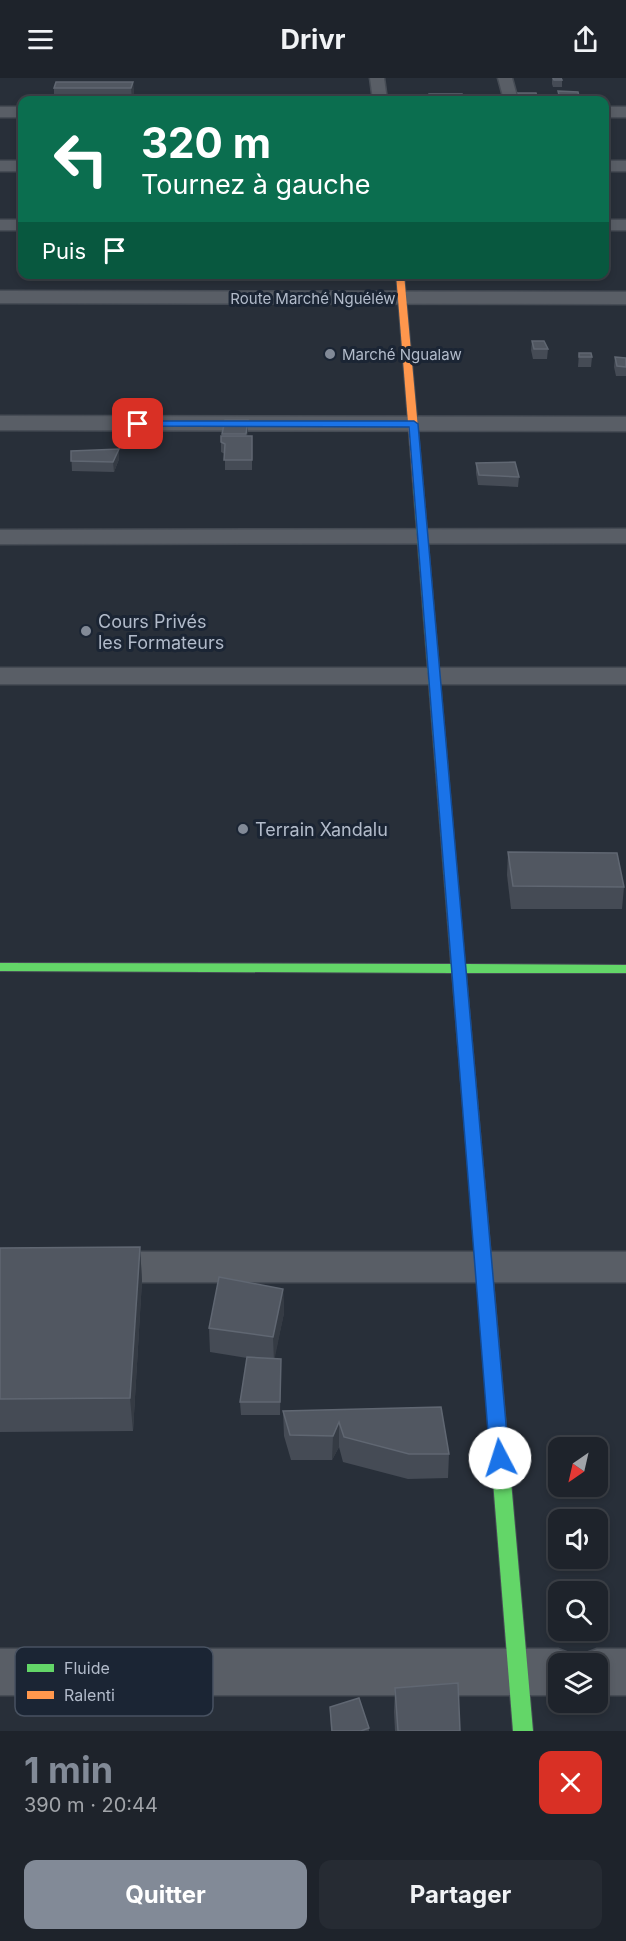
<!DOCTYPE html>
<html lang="fr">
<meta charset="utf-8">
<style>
:root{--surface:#1e232b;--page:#262b33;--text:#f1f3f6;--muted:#a1a4a9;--line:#3c4047;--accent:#828a97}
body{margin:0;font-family:Inter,sans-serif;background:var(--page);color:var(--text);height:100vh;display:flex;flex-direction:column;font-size:22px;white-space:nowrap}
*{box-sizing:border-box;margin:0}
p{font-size:20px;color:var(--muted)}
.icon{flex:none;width:33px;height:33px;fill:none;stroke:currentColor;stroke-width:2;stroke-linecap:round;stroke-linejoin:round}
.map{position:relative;height:1653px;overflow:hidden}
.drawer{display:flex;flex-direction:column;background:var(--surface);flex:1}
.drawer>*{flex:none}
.hud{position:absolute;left:18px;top:18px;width:591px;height:183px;border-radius:12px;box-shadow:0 3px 9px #0003,0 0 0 2px var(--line);background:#0b6e4f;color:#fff;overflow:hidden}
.needle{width:39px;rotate:214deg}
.buttons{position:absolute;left:548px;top:1359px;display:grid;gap:12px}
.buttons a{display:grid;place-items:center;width:60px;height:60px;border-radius:12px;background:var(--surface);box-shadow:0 3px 9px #0003,0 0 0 2px var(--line);font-size:30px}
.pin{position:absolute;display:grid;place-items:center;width:51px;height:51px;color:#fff;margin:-26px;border-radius:12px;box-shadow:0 3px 9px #0006}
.me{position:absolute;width:66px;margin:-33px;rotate:355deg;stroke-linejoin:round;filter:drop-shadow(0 0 4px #0008)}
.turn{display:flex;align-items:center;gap:21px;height:126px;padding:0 24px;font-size:27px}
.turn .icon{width:78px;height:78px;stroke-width:2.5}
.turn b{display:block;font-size:42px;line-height:51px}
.then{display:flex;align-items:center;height:57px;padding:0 24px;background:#0003;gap:12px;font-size:22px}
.round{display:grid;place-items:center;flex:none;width:63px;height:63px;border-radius:12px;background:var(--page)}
.headline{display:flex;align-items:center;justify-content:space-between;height:102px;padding:0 24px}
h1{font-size:36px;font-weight:700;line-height:45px;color:var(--accent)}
.action{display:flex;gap:12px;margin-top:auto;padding:12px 24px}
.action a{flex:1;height:69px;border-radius:12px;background:var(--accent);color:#fff;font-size:24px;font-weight:700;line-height:69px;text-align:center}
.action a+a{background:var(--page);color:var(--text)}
header{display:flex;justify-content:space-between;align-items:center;height:78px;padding:0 24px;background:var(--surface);font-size:27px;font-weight:700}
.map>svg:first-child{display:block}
</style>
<header><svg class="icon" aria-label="menu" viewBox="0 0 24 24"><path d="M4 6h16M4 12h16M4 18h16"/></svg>Drivr<svg class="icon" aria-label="share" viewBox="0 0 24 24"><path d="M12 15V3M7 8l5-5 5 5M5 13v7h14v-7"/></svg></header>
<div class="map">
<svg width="626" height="1653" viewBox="0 0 626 1653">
<rect width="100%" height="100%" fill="#282f39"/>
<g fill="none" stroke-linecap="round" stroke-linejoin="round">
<!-- street casing -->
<g stroke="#464c55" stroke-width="3">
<g id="street">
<polygon points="370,0 384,0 387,22 373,22"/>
<polygon points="498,0 512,0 518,22 504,22"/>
<rect x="0" y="29" width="22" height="10"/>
<rect x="604" y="29" width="22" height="10"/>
<rect x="0" y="83" width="22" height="10"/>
<rect x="604" y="83" width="22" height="10"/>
<rect x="0" y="142" width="22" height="10"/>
<rect x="604" y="142" width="22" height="10"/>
<polygon points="0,213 626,214 626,226 0,225"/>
<polygon points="0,338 626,339 626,353 0,352"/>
<polygon points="626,451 626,465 0,466 0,452"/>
<rect x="0" y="590" width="626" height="16"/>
<polygon points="98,1174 626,1174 626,1204 98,1204 84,1200 78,1189 84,1178"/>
<polygon points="0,1571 558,1571 576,1578 578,1582 579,1578 597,1571 626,1571 626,1617 597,1617 597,1586 558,1586 558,1617 0,1617"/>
</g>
</g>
<!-- fast casing -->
<g stroke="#464c55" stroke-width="2">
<g id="fast">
<polygon points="418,403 423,406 465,886 626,887 626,895 466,895 491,1177 489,1181 483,1183 477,1181 475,1177 452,895 0,893 0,885 451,886 413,406"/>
<polygon points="502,1395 509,1398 511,1403 533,1653 513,1653 493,1403 495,1398"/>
</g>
</g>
<!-- slow casing -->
<g stroke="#464c55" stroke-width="2">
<g id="slow">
<polygon points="396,196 404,196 423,406 418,409 413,406"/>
<polygon points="483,1171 489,1173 491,1177 511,1403 509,1408 502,1411 495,1408 493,1403 475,1177 477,1173"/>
</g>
</g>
<!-- street -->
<use href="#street" fill="#595e66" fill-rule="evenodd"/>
<!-- fast -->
<use href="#fast" fill="#63d668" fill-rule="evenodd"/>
<!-- slow -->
<use href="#slow" fill="#ff974d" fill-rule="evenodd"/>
</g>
<!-- wall -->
<g fill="#454b55">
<polygon points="552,0 561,0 562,2 562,9 553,9 552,6"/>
<polygon points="133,4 134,17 132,22 54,22 54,10"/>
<polygon points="518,15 538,21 538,22 518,22"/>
<polygon points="429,16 462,20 462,22 428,22"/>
<polygon points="532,263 548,271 547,281 533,281 531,272"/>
<polygon points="579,275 592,279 591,289 578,289"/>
<polygon points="615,279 626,280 626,298 616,298 614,289"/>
<polygon points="248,352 247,358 252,358 252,392 225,392 225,376 221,374 221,364 222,356"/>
<polygon points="71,373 119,381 114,394 72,393"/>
<polygon points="476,385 519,399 518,409 478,407 476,395"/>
<polygon points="508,774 624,809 622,831 511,831 507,797"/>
<polygon points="140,1169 142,1202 133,1353 0,1354 0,1170"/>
<polygon points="283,1211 284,1235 274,1281 281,1281 280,1337 241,1337 240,1324 247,1280 210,1274 209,1250"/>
<polygon points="441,1329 449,1376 448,1400 408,1401 343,1384 339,1369 332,1382 291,1382 284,1358 283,1333"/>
<polygon points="395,1610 460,1653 395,1653 394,1634"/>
<polygon points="330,1629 369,1650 369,1653 331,1653"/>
</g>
<!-- shaded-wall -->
<g fill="#353b44">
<polygon points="133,4 134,17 132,22 131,10"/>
<polygon points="579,18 579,22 560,22 560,21"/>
<polygon points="248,342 248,352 246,366 246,356"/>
<polygon points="119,371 119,381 114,394 113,384"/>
<polygon points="140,1169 142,1202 133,1353 130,1320"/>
<polygon points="283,1211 284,1235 274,1284 273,1259"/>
<polygon points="339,1344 339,1369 332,1382 333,1358"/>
</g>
<!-- building -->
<g fill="#515761" stroke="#606772" stroke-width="1.5">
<polygon points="553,0 561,0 562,2 554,2"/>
<polygon points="56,4 133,4 131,10 54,10"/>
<polygon points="558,13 578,14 579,18 560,21"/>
<polygon points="518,15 536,15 538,21 520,21"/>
<polygon points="429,16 462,16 462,20 429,19"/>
<polygon points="532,263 544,263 548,271 534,271"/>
<polygon points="579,275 591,275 592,279 579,279"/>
<polygon points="615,279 626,280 626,289 617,288"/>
<polygon points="225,342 248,342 246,356 222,356"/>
<polygon points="221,358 252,358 252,382 224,382 225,366 221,364"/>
<polygon points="119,371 113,384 71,383 71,373"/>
<polygon points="515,384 519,399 479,397 476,385"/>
<polygon points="508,774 617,775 624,809 513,808"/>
<polygon points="140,1169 130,1320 0,1321 0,1170"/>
<polygon points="219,1199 283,1211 273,1259 209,1250"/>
<polygon points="247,1279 281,1281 280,1324 240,1324"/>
<polygon points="441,1329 449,1376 409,1376 344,1359 339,1344 333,1358 290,1357 283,1333"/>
<polygon points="458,1605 460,1653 398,1653 395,1610"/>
<polygon points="359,1620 369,1650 361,1653 332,1653 330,1629"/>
</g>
<!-- route -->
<polygon fill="#1a73e8" stroke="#114b97" stroke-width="1.5" points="414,343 418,346 509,1380 506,1385 500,1387 493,1385 490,1380 409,349 138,348 133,346 138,343"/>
<!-- markers -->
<g fill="#828a97" stroke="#1b2534" stroke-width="2">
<circle cx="330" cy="276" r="6"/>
<circle cx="86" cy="553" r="6"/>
<circle cx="243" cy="751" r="6"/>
</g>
<g text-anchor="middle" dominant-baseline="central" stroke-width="6" stroke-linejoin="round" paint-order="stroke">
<!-- far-street labels -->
<g font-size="15" fill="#b2bbca" stroke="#1b2534">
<text x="313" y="220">Route Marché Nguéléw</text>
</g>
<!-- far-poi labels -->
<g font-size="15" fill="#b2bbca" stroke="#1b2534" text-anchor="start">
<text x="342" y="276">Marché Ngualaw</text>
</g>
<!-- poi labels -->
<g font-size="18" fill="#b2bbca" stroke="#1b2534" text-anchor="start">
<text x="98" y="543">Cours Privés<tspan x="98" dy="21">les Formateurs</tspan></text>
<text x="255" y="751">Terrain Xandalu</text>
</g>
</g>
<!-- legend -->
<rect x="15" y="1569" width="198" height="69" rx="9" fill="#1b2534" stroke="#485261" stroke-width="1.5"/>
<rect x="27" y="1586" width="27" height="8" fill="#63d668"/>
<rect x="27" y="1613" width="27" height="8" fill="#ff974d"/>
<g font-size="16" fill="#b2bbca">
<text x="64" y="1596">Fluide</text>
<text x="64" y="1623">Ralenti</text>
</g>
</svg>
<div class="buttons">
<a><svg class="needle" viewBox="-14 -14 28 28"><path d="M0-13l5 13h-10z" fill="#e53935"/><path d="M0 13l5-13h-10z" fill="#a1a4a9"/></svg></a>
<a><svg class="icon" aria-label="sound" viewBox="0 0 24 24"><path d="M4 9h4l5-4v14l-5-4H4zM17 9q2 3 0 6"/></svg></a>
<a><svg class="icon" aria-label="search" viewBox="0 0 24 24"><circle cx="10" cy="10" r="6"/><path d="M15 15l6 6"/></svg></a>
<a><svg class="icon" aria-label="layers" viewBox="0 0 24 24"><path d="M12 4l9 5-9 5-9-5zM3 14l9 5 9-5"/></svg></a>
</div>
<div class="pin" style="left:138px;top:346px;background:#d93025"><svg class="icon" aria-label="arrive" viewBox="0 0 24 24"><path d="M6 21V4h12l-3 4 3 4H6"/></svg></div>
<svg class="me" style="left:500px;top:1380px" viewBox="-20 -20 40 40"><circle r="19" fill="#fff"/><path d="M0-13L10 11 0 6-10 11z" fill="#1a73e8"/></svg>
<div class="hud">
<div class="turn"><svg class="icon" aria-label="left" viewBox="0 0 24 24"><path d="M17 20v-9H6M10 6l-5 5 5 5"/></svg><div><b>320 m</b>Tournez à gauche</div></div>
<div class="then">Puis<svg class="icon" aria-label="arrive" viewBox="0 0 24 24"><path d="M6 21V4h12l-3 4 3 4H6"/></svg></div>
</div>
</div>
<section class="drawer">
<div class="headline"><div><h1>1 min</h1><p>390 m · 20:44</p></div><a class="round" style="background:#d93025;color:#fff"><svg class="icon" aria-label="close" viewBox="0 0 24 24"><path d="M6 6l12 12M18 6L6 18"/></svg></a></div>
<div class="action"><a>Quitter</a><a>Partager</a></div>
</section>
